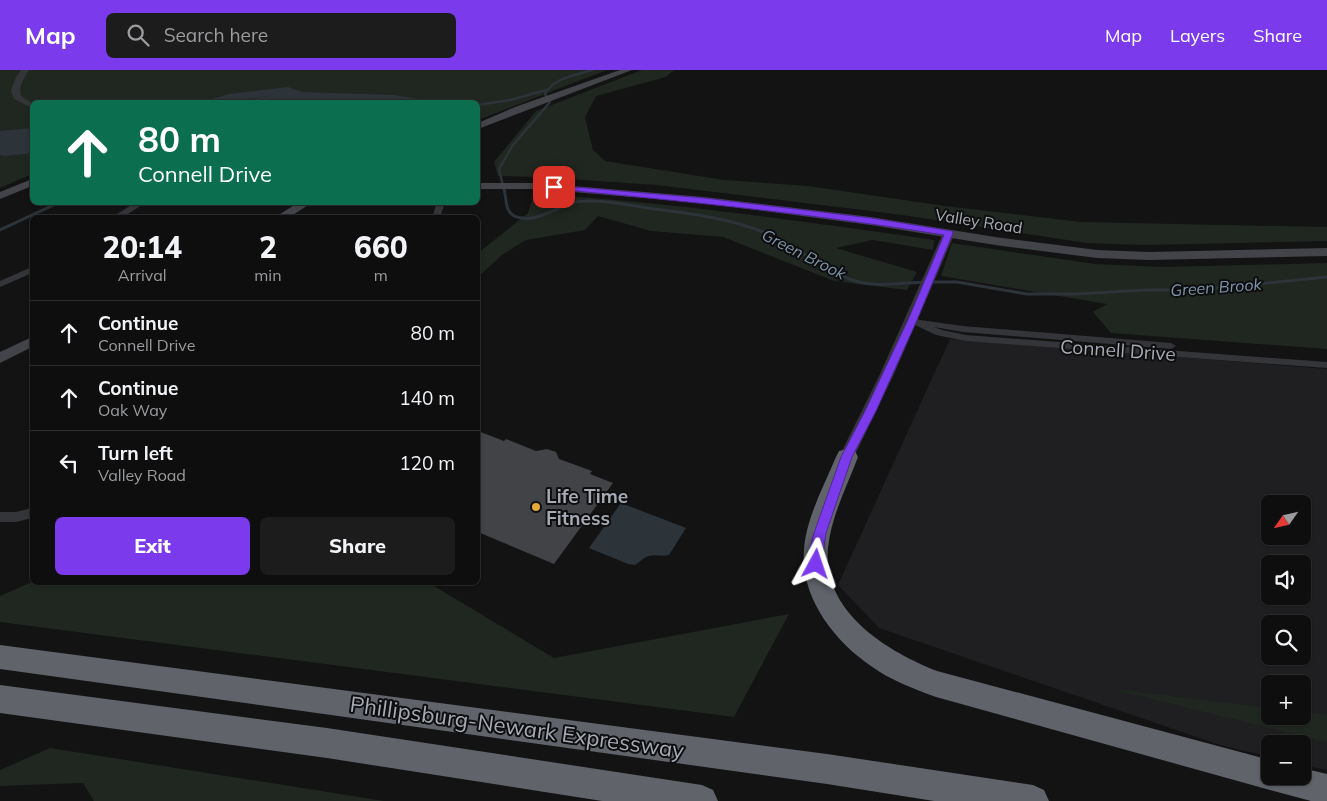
<!DOCTYPE html>
<meta charset="utf-8">
<style>
:root{--surface:#0e0e0f;--page:#1c1c1d;--text:#f1f3f6;--muted:#9b9c9e;--line:#2e2e2f;--accent:#7c3aed}
body{margin:0;font-family:Mulish,sans-serif;background:var(--page);color:var(--text);height:100vh;display:flex;flex-direction:column;font-size:19px;white-space:nowrap}
*{box-sizing:border-box;margin:0}
p{font-size:16px;color:var(--muted)}
.icon{flex:none;width:28px;height:28px;fill:none;stroke:currentColor;stroke-width:2;stroke-linecap:round;stroke-linejoin:round}
.map{position:relative;flex:1;overflow:hidden}
.sheet{position:absolute;left:30px;top:145px;width:450px;height:370px;display:flex;flex-direction:column;background:var(--surface);border-radius:8px;box-shadow:0 1px 4px #0004,0 0 0 1px var(--line)}
.sheet>*{flex:none}
.guide{position:absolute;left:30px;top:30px;width:450px;height:105px;border-radius:8px;box-shadow:0 1px 4px #0004,0 0 0 1px var(--line);background:#0b6e4f;color:#fff;overflow:hidden}
.needle{width:32px;rotate:236deg}
.controls{position:absolute;left:1261px;top:425px;display:grid;gap:10px}
.controls a{display:grid;place-items:center;width:50px;height:50px;border-radius:8px;background:var(--surface);box-shadow:0 1px 4px #0004,0 0 0 1px var(--line);font-size:25px}
.pin{position:absolute;display:grid;place-items:center;width:42px;height:42px;color:#fff;margin:-21px;border-radius:10px;box-shadow:0 2px 8px #0006}
.me{position:absolute;width:55px;margin:-28px;rotate:5deg;stroke-linejoin:round;filter:drop-shadow(0 0 4px #0008)}
.turn{display:flex;align-items:center;gap:18px;height:105px;padding:0 25px;font-size:22px}
.turn .icon{width:65px;height:65px;stroke-width:2.5}
.turn b{display:block;font-size:35px;line-height:42px}
.eta{display:flex;justify-content:space-evenly;align-items:center;height:85px;text-align:center}
.eta b{font-size:30px;font-weight:800;line-height:35px}
.cta{display:flex;gap:10px;margin-top:auto;padding:10px 25px}
.cta a{flex:1;height:58px;border-radius:8px;background:var(--accent);color:#fff;font-size:20px;font-weight:800;line-height:58px;text-align:center}
.cta a+a{background:var(--page);color:var(--text)}
ul{padding:0;list-style:none}
li{display:flex;align-items:center;gap:15px;height:65px;padding:0 25px;border-top:1px solid var(--line)}
li div{flex:1}
li b{display:block;font-size:19px}
li em{font-style:normal}
header{display:flex;align-items:center;gap:30px;box-sizing:border-box;height:70px;padding:0 25px;background:var(--accent);color:#fff}
header strong{font-size:24px}
nav{display:flex;gap:28px;margin-inline-start:auto;font-size:18px}
.search{width:350px;height:45px;background:var(--page);display:flex;align-items:center;gap:12px;box-sizing:border-box;padding:0 18px;border-radius:8px;color:var(--muted);font-size:19px}
.map>svg:first-child{display:block}
</style>
<header>
<strong>Map</strong>
<div class="search"><svg class="icon" aria-label="search" viewBox="0 0 24 24"><circle cx="10" cy="10" r="6"/><path d="M15 15l6 6"/></svg>Search here</div>
<nav><a>Map</a><a>Layers</a><a>Share</a></nav>
</header>
<div class="map">
<svg width="1327" height="731" viewBox="0 0 1327 731">
<rect width="100%" height="100%" fill="#131314"/>
<!-- built -->
<path fill="#1f1f21" fill-rule="evenodd" d="M950 269 1327 299V700L1303 695 1302 674H1270V687L1220 675 879 558 838 515ZM1270 434H1302V466H1270ZM1270 494H1302V526H1270ZM1270 554H1302V586H1270ZM1270 614H1302V646H1270Z"/>
<!-- green -->
<g fill="#1f2720">
<polygon points="0,0 607,0 478,50 478,32 32,32 32,104 0,118"/>
<polygon points="642,0 674,0 666,7 596,26 585,47 593,80 605,91 724,110 808,116 945,136 1081,152 1327,157 1327,171 1144,175 1087,173 895,144 656,115 537,107 498,106 494,92 536,41"/>
<path d="M534 124C668 132 801 151 934 170L933 180 873 170 836 178 917 202 907 220 834 211 723 167 651 161 598 146 585 160 526 170 502 185 478 207V183L528 143Z"/>
<polygon points="952,173 1095,194 1163,197 1327,193 1327,279 1111,263 1093,242 1107,234 941,206"/>
<polygon points="32,512 429,513 554,588 789,544 734,647 0,552 0,526"/>
<polygon points="1111,619 1270,638 1270,646 1302,646 1303,642 1327,645 1327,672"/>
<polygon points="50,678 384,731 94,731 83,713 0,716 0,700"/>
</g>
<!-- water -->
<g fill="#2c3339">
<polygon points="288,17 302,22 394,25 439,32 235,32 268,26 224,32 202,32 229,24"/>
<polygon points="32,58 32,83 5,86 0,85 0,61"/>
<path d="M621 433 686 458 669 485C662 487 656 484 649 486 644 487 640 492 635 495L628 494 589 478Z"/>
</g>
<g fill="none" stroke-linecap="round" stroke-linejoin="round">
<!-- stream-far1 -->
<g stroke="#2c3339" stroke-width="2.5">
<polyline points="478,35 510,30 546,20"/>
<path d="M504 120 499 99 513 75 550 32 545 24C553 8 576 5 592 0"/>
</g>
<!-- stream -->
<g stroke="#2c3339" stroke-width="3">
<path d="M504 119C507 129 504 143 517 147 536 153 555 138 572 133 590 127 634 136 654 139 694 144 736 149 772 166 800 179 824 199 852 210 874 218 901 213 924 212"/>
<polyline points="0,160 60,132"/>
<polyline points="931,212 957,212 1027,224 1076,224 1146,220 1197,220 1327,207"/>
</g>
</g>
<!-- building -->
<polygon fill="#424347" points="478,361 504,371 506,369 536,381 547,379 556,382 559,389 592,401 590,404 613,413 554,494 478,462"/>
<g fill="none" stroke-linecap="round" stroke-linejoin="round">
<!-- minor -->
<g fill="#343539" fill-rule="evenodd">
<polygon points="136,132 146,132 122,148 111,148"/>
<polygon points="437,132 445,132 440,148 432,148"/>
<polygon points="32,197 32,203 0,217 0,211"/>
<polygon points="912,247 920,250 963,256 1171,273 1176,276 1171,279 963,262 934,257 942,260 966,265 1327,292 1327,298 966,271 936,265 909,252 909,248"/>
<polygon points="32,438 32,448 16,452 0,452 0,442 16,442"/>
</g>
<!-- tertiary -->
<g fill="#343539" fill-rule="evenodd">
<path d="M21 0H29C24 8 18 17 21 26L32 33V38L14 29 11 21 15 9Z"/>
<polygon points="949,160 955,163 894,304 852,391 847,393 842,391 839,387 880,304 943,163"/>
</g>
<!-- secondary -->
<g fill="#424449" fill-rule="evenodd">
<polygon points="620,0 632,0 478,59 478,53 515,37"/>
<polygon points="32,109 32,116 0,129 0,122"/>
<polygon points="478,113 537,113 704,127 871,147 995,167 1097,180 1149,182 1327,178 1327,186 1149,190 1097,188 995,175 871,155 704,133 537,119 478,119"/>
<polygon points="299,132 313,132 288,148 274,148"/>
<polygon points="32,267 32,277 0,293 0,282"/>
</g>
<!-- motorway -->
<g fill="#60636a" fill-rule="evenodd">
<path d="M847 379 855 381 858 387C847 416 831 447 828 478 822 542 887 581 937 601L1270 690V706H1302V698L1327 704V731H1311L1270 720 936 627C914 619 890 610 871 596 834 571 800 527 804 480 806 448 824 416 836 387L839 381Z"/>
<polygon points="0,575 827,684 1033,715 1044,720 1049,731 934,731 827,714 0,599"/>
<polygon points="0,615 327,658 702,715 713,720 718,731 602,731 327,688 0,643"/>
</g>
</g>
<!-- route -->
<path fill="#7c3aed" stroke="#51269a" d="M551 115 704 128 871 148 952 161 953 163 917 250 876 341 852 387 826 463 821 498 816 500 811 498 809 494 810 478 814 463 841 387 865 341 908 250 944 165C814 144 684 131 554 119H551Z"/>
<!-- markers -->
<circle fill="#e5aa3a" stroke="#0e0e0f" stroke-width="2" cx="536" cy="437" r="5"/>
<g text-anchor="middle" dominant-baseline="central" stroke-width="4" stroke-linejoin="round" paint-order="stroke">
<!-- far-street labels -->
<g font-size="16" fill="#a5aab4" stroke="#0e0e0f">
<text transform="translate(979 151) rotate(9)">Valley Road</text>
</g>
<!-- far-water labels -->
<g font-size="16" font-style="italic" fill="#7e97ad" stroke="#0e0e0f">
<text transform="translate(804 184) rotate(27)">Green Brook</text>
<text transform="translate(1216 217) rotate(-4)">Green Brook</text>
</g>
<!-- street labels -->
<g font-size="19" fill="#a5aab4" stroke="#0e0e0f">
<text transform="translate(1118 280) rotate(4)">Connell Drive</text>
</g>
<!-- poi labels -->
<g font-size="19" font-weight="bold" fill="#a5aab4" stroke="#0e0e0f" text-anchor="start">
<text x="546" y="426">Life Time<tspan x="546" dy="22">Fitness</tspan></text>
</g>
<!-- near-street labels -->
<g font-size="22" fill="#a5aab4" stroke="#0e0e0f">
<text transform="translate(517 657) rotate(8)">Phillipsburg-Newark Expressway</text>
</g>
</g>
</svg>
<div class="controls">
<a><svg class="needle" viewBox="-14 -14 28 28"><path d="M0-13l5 13h-10z" fill="#e53935"/><path d="M0 13l5-13h-10z" fill="#9b9c9e"/></svg></a>
<a><svg class="icon" aria-label="sound" viewBox="0 0 24 24"><path d="M4 9h4l5-4v14l-5-4H4zM17 9q2 3 0 6"/></svg></a>
<a><svg class="icon" aria-label="search" viewBox="0 0 24 24"><circle cx="10" cy="10" r="6"/><path d="M15 15l6 6"/></svg></a>
<a>+</a>
<a>−</a>
</div>
<div class="pin" style="left:554px;top:117px;background:#d93025"><svg class="icon" aria-label="arrive" viewBox="0 0 24 24"><path d="M6 21V4h12l-3 4 3 4H6"/></svg></div>
<svg class="me" style="left:816px;top:494px" viewBox="-20 -20 40 40"><path d="M0-17L14 15 0 8-14 15z" fill="#7c3aed" stroke="#fff" stroke-width="4"/></svg>
<div class="guide">
<div class="turn"><svg class="icon" aria-label="ahead" viewBox="0 0 24 24"><path d="M12 20V5M6 11l6-6 6 6"/></svg><div><b>80 m</b>Connell Drive</div></div>
</div>
<section class="sheet">
<div class="eta">
<div><b>20:14</b><p>Arrival</p></div>
<div><b>2</b><p>min</p></div>
<div><b>660</b><p>m</p></div>
</div>
<ul>
<li><svg class="icon" aria-label="ahead" viewBox="0 0 24 24"><path d="M12 20V5M6 11l6-6 6 6"/></svg><div><b>Continue</b><p>Connell Drive</p></div><em>80 m</em></li>
<li><svg class="icon" aria-label="ahead" viewBox="0 0 24 24"><path d="M12 20V5M6 11l6-6 6 6"/></svg><div><b>Continue</b><p>Oak Way</p></div><em>140 m</em></li>
<li><svg class="icon" aria-label="left" viewBox="0 0 24 24"><path d="M17 20v-9H6M10 6l-5 5 5 5"/></svg><div><b>Turn left</b><p>Valley Road</p></div><em>120 m</em></li>
</ul>
<div class="cta"><a>Exit</a><a>Share</a></div>
</section>
</div>
